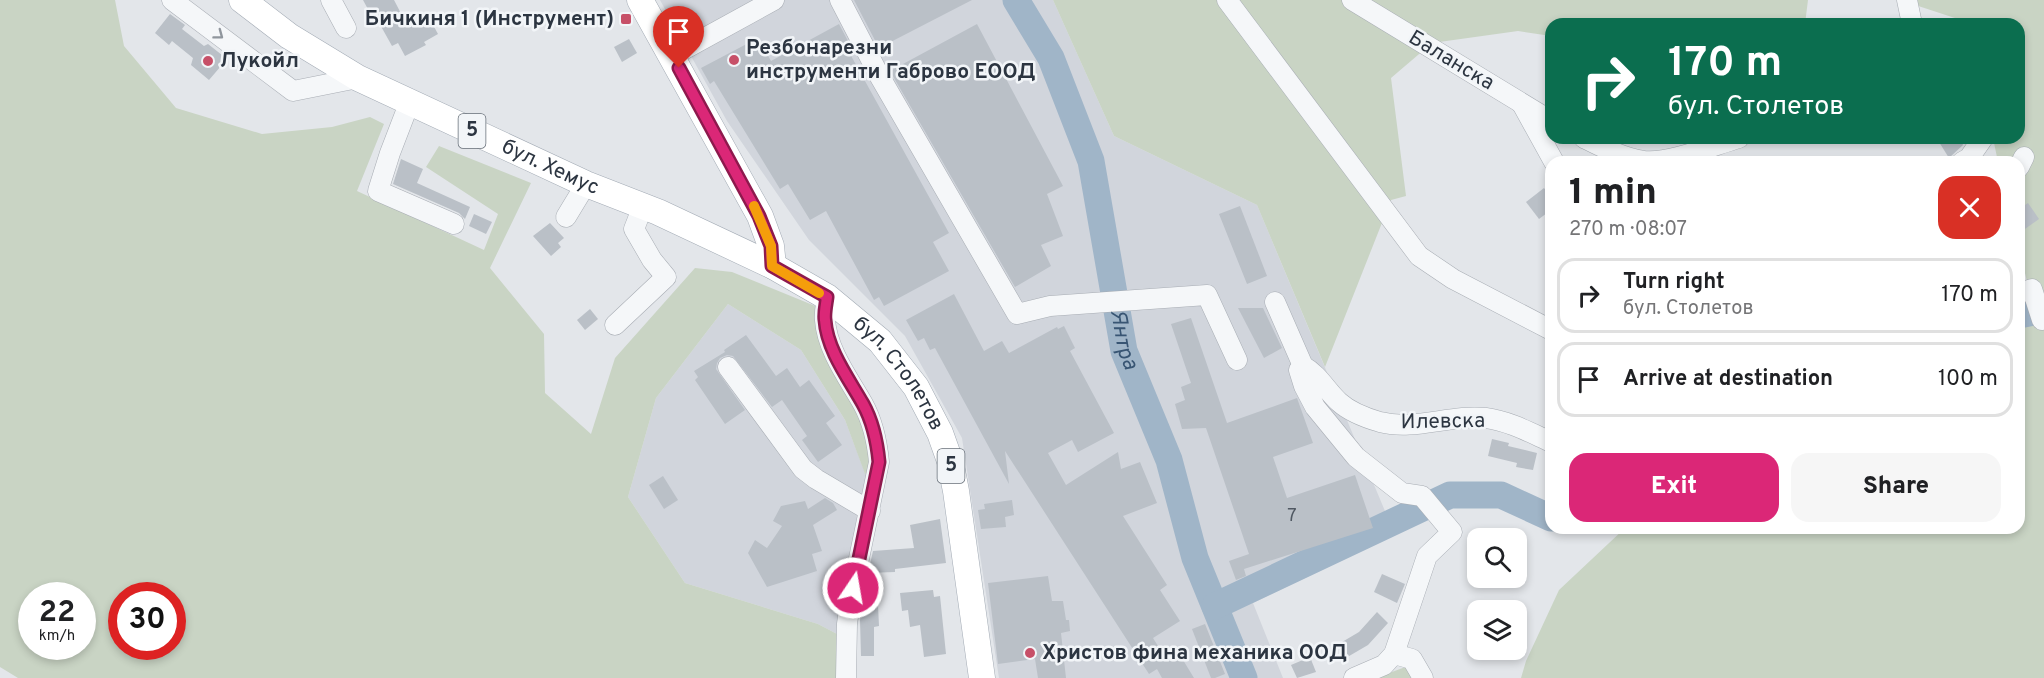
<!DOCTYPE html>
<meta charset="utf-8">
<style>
:root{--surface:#fff;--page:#f6f6f6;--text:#202124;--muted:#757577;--line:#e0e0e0;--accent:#db2777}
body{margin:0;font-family:Overpass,sans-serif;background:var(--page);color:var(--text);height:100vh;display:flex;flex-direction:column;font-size:22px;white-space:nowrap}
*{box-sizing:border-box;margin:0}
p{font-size:20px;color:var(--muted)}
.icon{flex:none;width:33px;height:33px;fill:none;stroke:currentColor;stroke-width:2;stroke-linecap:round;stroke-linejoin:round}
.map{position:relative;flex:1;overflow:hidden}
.panel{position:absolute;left:1545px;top:156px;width:480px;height:378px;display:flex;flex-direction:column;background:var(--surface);border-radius:18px;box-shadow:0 3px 9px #0003}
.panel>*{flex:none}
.top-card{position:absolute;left:1545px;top:18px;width:480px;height:126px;border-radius:18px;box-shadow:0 3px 9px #0003;background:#0b6e4f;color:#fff;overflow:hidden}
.controls{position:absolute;left:1467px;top:528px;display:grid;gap:12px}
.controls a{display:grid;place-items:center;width:60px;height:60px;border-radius:12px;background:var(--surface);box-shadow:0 3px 9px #0003;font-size:30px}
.speed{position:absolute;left:18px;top:582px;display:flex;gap:12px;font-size:30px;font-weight:700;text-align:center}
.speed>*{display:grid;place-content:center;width:78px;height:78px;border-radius:50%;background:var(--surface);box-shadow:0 3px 9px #0003;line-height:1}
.speed small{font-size:15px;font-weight:400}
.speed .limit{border:9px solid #d22;background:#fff;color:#111}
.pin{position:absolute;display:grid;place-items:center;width:51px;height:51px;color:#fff;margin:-62px -26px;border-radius:50% 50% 50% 0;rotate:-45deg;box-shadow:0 0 6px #0007}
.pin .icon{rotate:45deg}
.me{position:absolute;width:66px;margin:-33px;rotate:12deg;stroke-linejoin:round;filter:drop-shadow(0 0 4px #0008)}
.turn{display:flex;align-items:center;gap:21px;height:126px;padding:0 24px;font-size:27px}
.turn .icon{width:78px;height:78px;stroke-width:2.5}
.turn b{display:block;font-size:42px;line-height:51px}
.round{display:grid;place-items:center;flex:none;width:63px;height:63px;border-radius:18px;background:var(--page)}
.overview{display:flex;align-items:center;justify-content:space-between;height:102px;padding:0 24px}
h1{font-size:36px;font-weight:800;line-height:45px}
.primary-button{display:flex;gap:12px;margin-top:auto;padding:12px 24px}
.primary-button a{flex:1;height:69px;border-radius:18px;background:var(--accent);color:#fff;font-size:24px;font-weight:800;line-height:69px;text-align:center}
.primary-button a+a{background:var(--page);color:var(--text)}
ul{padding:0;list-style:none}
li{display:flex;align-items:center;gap:18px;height:75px;margin:0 12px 9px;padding:0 12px;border:3px solid var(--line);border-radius:18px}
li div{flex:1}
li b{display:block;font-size:22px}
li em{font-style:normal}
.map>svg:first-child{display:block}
</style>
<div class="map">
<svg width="2044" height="678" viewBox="0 0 2044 678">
<rect width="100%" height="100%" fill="#e3e6ea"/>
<!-- built -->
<g fill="#d1d5dc">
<polygon points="660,0 1053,0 1114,136 1257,205 1395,535 1253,603 1283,678 999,678 962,438 905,336 809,240 727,121"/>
<polygon points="728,304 801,350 845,420 865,473 879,462 839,635 818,624 685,583 628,497 656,398"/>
</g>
<!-- green -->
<g fill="#c9d4c4" fill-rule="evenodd">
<path d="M0 0H115L124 46 176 108 262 134 332 127 370 117 384 124 357 191 484 250 498 214 426 167 439 146 531 183 490 268 544 334 545 393 591 434 615 358 695 268 732 272 825 310 879 462 865 474 845 420 801 350 728 304 656 398 628 497 685 583 818 624 839 635 846 678H18L0 667ZM32 596H82V646H32ZM122 596H172V646H122Z"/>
<polygon points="1053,0 1808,0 1805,24 1551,24 1551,36 1518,31 1432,43 1391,78 1406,196 1391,200 1325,367 1257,205 1114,136"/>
<polygon points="1900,0 2044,0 2044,678 1521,678 1526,661 1559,590 1625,528 2019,528 2019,302 2030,294 2019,248 2019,162 1998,162 1993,138 2019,138 2019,24 1965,24 1964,21"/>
<polygon points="1408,666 1413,678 1376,678"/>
</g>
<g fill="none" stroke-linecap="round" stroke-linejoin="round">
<!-- river -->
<g stroke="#a0b5c8" stroke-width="27">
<path id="s1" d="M1016 0 1051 58 1091 161 1124 351 1169 460 1195 558 1244 678"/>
<polyline points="2019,315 2044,310"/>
<polyline points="1215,606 1450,495 1501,495 1551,518"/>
</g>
</g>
<!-- building -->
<g fill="#bac0c7">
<polygon points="363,0 394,0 407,25 427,14 438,34 424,42 426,45 405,56 398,43 392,46 373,12 370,13"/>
<polygon points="854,0 972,0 879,48"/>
<polygon points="170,14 185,25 182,29 204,46 208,44 227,59 209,80 191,65 193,58 172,41 169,45 155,33"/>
<polygon points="839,24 848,41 844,43 949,233 933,242 949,271 884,306 879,297 874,300 826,211 810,220 788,184 780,189 714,81 710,84 701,68 758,38 771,61"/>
<polygon points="977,24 1063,186 1047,194 1063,236 1041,245 1051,266 1015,287 890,71"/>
<polygon points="629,39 637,53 622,62 614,47"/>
<polygon points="1945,138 1959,138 1963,145 1949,158 1939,142"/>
<polygon points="401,159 423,169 417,183 470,207 465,219 459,213 393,184"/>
<polygon points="1544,188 1551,197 1551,210 1539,219 1526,202"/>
<polygon points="2028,203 2039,219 2025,229 2019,221 2019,209"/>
<polygon points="1240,206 1267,276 1247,284 1219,214"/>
<polygon points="474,214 492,222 486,234 469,226"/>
<polygon points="550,223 564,238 558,243 561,247 551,256 533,236"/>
<polygon points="954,294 984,351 1002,341 1009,353 1057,327 1058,329 1064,326 1075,348 1070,351 1114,433 1078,452 1072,440 1048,453 1066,485 1118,452 1121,469 1140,462 1157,503 1123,516 1167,585 1160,590 1180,621 1153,638 1168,662 1180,655 1194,678 1162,678 1157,669 1149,674 1005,451 1009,484 935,348 930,350 924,338 918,341 906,320"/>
<polygon points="1238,308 1263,308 1282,348 1264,358"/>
<polygon points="590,309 598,319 585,330 577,320"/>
<polygon points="1191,318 1227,423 1297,398 1313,443 1273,457 1287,498 1355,475 1373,528 1244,569 1246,576 1236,580 1229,561 1249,554 1206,428 1182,429 1175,404 1185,400 1181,387 1191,383 1171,324"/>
<polygon points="746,335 776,376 787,368 800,387 809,380 835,416 826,423 842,445 818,462 802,440 807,436 782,400 772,407 733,356 727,355 720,358 717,363 716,369 745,410 725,424 695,380 698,377 694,371 725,352 724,350"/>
<polygon points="1492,439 1509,443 1508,446 1537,453 1533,470 1516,467 1517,463 1488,456"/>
<polygon points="663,476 678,500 664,509 649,485"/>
<polygon points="825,498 833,503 837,510 813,525 822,551 812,554 817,571 767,587 748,553 755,540 767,548 782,526 773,521 781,506 805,501 808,509"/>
<polygon points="1012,500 1014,515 1005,517 1006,527 981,529 978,510 985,509 984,504"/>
<polygon points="940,519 946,563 895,569 895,572 868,573 873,551 914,548 910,525"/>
<polygon points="1382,574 1405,584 1397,603 1374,592"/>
<polygon points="1048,576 1052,601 1063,601 1066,620 1069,620 1070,631 1061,633 1066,678 1038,678 1035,659 998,664 988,583"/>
<polygon points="933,590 934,597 940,596 946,654 924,657 920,625 910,627 908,610 902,611 900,593"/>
<polygon points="862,605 878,605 879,626 874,627 874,656 861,656 860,620"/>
<polygon points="1377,612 1388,623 1368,645 1344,659 1337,645 1359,632"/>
<polygon points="1205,624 1225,674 1215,678 1211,678 1192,629"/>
<polygon points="1310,657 1316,672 1297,678 1291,665"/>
</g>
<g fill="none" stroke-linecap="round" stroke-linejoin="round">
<!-- minor casing -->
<g stroke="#a8adb4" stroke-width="21">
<g id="minor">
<polyline points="172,0 293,91 358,78"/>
<polyline points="331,0 346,28"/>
<polyline points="840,0 880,77 1017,314 1050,306 1207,295 1237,360"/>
<polyline points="1227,0 1419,256 1453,279 1551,330"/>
<polyline points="1352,0 1551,121"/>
<polyline points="1907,0 1912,24"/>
<polyline points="672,56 774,0"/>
<polyline points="410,101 390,153 378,191 454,224"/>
<polyline points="1522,104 1554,162"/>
<path d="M1584 138C1602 147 1623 158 1644 161 1669 164 1714 145 1739 138"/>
<polyline points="1962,162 1969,158 1983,138"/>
<polyline points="2019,167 2024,157"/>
<polyline points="566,217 586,184"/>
<polyline points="2019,293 2032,289 2042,320"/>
<path d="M827 297C826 305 824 313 825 320 827 350 849 379 863 404 873 422 877 441 879 462L850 602 847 624 846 678"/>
<polyline points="1275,302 1303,366"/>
<polyline points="615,325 666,277 652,260 634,229 643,206"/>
<polyline points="728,367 803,469 816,479 870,511"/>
<polyline points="1394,654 1412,659 1423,678"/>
<path d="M1354 678 1384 665 1394 654 1427 556 1452 532 1422 496 1402 493 1356 457 1315 407 1304 386 1299 370 1303 366C1319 375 1326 390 1339 402 1350 412 1366 418 1380 422 1415 431 1451 414 1486 418 1509 421 1531 433 1551 442"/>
</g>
</g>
<!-- major casing -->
<g stroke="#a3abb5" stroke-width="27">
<g id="major">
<path id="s2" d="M242 0 289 36 358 78 586 184 658 212 773 266 827 297 880 341 916 387 940 433 950 461 956 491 982 678"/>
<polyline points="640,0 760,216 771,246 773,266"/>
</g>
</g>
<!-- minor -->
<use href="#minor" stroke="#f5f7f9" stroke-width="20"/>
<!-- major -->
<use href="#major" stroke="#fff" stroke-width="26"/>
</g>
<!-- one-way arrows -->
<defs><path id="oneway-chevron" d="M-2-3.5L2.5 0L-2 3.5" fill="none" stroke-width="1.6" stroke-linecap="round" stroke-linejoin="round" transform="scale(1.5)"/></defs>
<use stroke="#90969d" href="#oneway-chevron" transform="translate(219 35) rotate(37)"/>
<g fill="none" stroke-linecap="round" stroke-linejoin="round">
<!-- route casing -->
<g stroke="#8e194d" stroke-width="15">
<path id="route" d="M679 68 759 216 771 246 772 266 827 297C826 305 824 313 825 320 827 350 849 379 863 404 873 422 877 441 879 462L853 588"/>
</g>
<!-- route -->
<use href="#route" stroke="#db2777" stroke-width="10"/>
<!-- slow -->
<polyline stroke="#f59e0b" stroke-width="10" points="754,206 771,246 772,266 819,293"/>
</g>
<!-- markers -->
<g fill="#c75068" stroke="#f2f5f8" stroke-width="2">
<rect x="620" y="13" width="12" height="12" rx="3"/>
<circle cx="734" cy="60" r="6"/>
<circle cx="208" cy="61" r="6"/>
<circle cx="1030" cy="653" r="6"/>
</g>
<g text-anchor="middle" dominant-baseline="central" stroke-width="5" stroke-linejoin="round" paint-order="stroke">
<!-- number labels -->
<g font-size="18" fill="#505862">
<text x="1292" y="516">7</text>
</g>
<!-- shield labels -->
<g fill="#f2f5f8" stroke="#676f78" stroke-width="1.5">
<rect x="458.5" y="114" width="27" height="34" rx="4.5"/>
<rect x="937.5" y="449" width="27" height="34" rx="4.5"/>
</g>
<g font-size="20" font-weight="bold" fill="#2c3541">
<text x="472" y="131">5</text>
<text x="951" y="466">5</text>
</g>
<!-- poi labels -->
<g font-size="21" font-weight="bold" fill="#2c3541" stroke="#f2f5f8" text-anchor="start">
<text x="614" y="19" text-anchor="end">Бичкиня 1 (Инструмент)</text>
<text x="746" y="48">Резбонарезни<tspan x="746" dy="24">инструменти Габрово ЕООД</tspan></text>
<text x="220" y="61">Лукойл</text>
<text x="1042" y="653">Христов фина механика ООД</text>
</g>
<!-- street labels -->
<g font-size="21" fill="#2c3541" stroke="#f2f5f8">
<text transform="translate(1451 61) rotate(31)">Баланска</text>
<text stroke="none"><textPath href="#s2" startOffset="352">бул. Хемус</textPath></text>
<text stroke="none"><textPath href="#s2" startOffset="764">бул. Столетов</textPath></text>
<text transform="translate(1443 422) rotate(-1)">Илевска</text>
</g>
<!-- water labels -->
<g font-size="22" font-style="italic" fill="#385573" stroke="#f2f5f8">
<text stroke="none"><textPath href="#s1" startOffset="360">Янтра</textPath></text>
</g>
</g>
</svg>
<div class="controls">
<a><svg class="icon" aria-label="search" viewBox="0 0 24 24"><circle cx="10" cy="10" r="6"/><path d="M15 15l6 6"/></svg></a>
<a><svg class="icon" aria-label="layers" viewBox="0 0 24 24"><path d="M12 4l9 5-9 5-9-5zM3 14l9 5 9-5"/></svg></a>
</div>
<div class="speed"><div>22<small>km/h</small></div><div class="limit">30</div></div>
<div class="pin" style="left:679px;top:68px;background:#d93025"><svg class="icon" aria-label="arrive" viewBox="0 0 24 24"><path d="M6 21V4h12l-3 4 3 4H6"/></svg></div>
<svg class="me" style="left:853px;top:588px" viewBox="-20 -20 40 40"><circle r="17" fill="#db2777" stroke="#fff" stroke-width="3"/><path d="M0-11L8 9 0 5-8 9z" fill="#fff"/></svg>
<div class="top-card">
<div class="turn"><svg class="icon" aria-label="right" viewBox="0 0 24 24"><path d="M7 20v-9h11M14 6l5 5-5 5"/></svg><div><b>170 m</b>бул. Столетов</div></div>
</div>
<section class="panel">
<div class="overview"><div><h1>1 min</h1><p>270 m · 08:07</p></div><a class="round" style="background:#d93025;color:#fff"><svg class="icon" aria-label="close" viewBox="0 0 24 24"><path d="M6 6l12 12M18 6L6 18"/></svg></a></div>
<ul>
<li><svg class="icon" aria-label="right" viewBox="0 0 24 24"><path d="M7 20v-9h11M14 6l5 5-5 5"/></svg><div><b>Turn right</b><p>бул. Столетов</p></div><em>170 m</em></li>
<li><svg class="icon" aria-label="arrive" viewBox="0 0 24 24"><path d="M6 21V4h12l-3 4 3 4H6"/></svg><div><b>Arrive at destination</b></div><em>100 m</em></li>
</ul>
<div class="primary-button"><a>Exit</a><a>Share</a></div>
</section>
</div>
